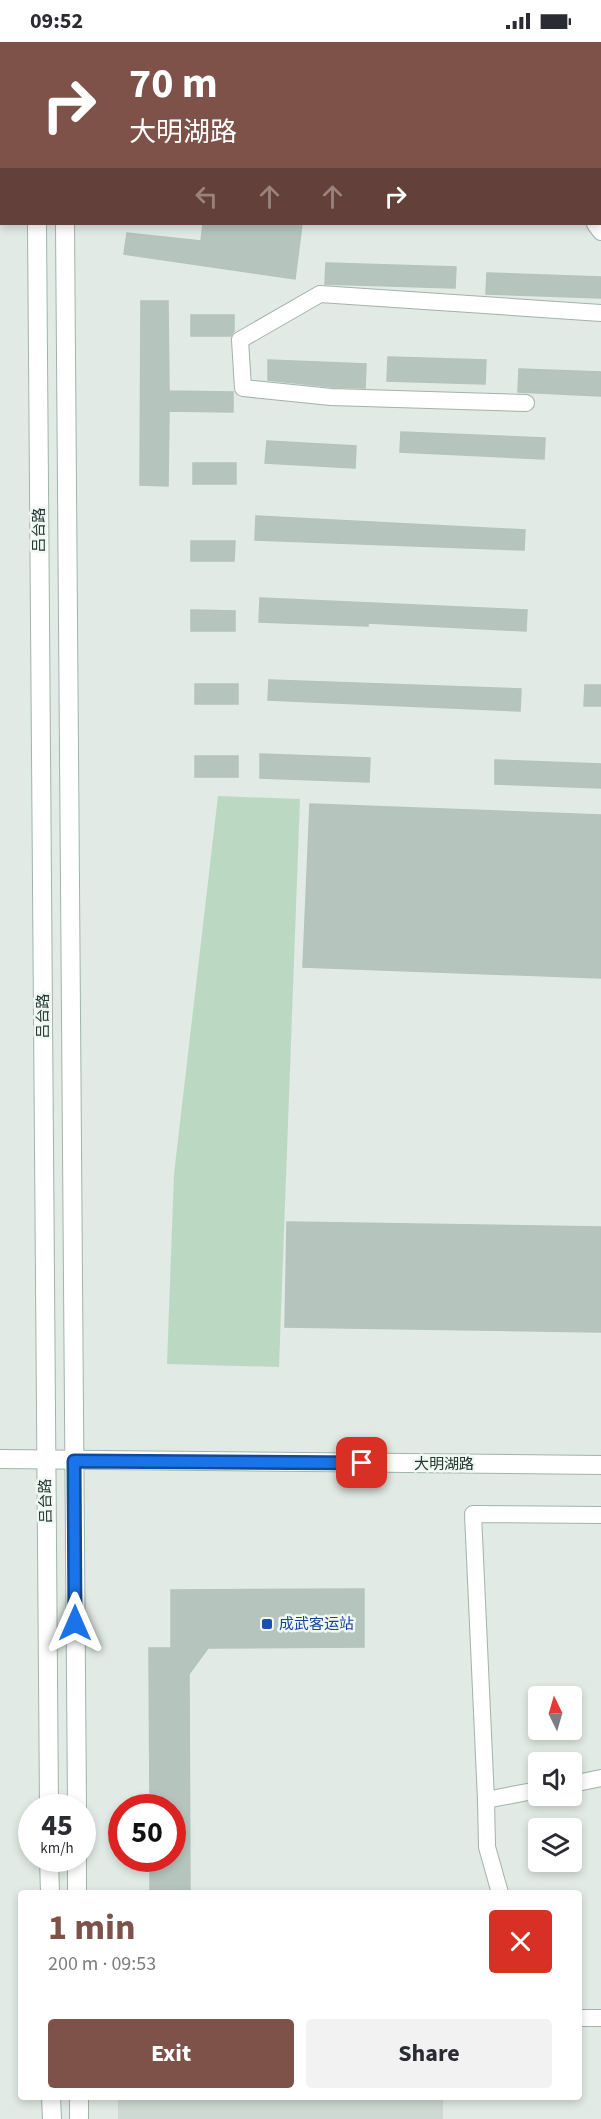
<!DOCTYPE html>
<meta charset="utf-8">
<style>
:root{--surface:#fff;--page:#f2f2f3;--text:#2b2b33;--muted:#7c7c81;--accent:#7e5149}
body{margin:0;font-family:"Source Sans 3","Noto Sans SC",sans-serif;background:var(--page);color:var(--text);height:100vh;display:flex;flex-direction:column;font-size:22px;white-space:nowrap}
*{box-sizing:border-box;margin:0}
p{font-size:20px;color:var(--muted)}
.icon{flex:none;width:33px;height:33px;fill:none;stroke:currentColor;stroke-width:2;stroke-linecap:round;stroke-linejoin:round}
.map{position:relative;flex:1;overflow:hidden}
.side{position:absolute;left:18px;top:1848px;width:564px;height:210px;display:flex;flex-direction:column;background:var(--surface);border-radius:6px;box-shadow:0 3px 9px #0003}
.side>*{flex:none}
.guide{position:absolute;left:0px;top:0px;width:602px;height:183px;box-shadow:0 3px 9px #0003;background:#7e5149;color:#fff;overflow:hidden}
.needle{width:39px;rotate:355deg}
.tools{position:absolute;left:528px;top:1644px;display:grid;gap:12px}
.tools a{display:grid;place-items:center;width:54px;height:54px;border-radius:6px;background:var(--surface);box-shadow:0 3px 9px #0003;font-size:30px}
.speed{position:absolute;left:18px;top:1752px;display:flex;gap:12px;font-size:30px;font-weight:700;text-align:center}
.speed>*{display:grid;place-content:center;width:78px;height:78px;border-radius:50%;background:var(--surface);box-shadow:0 3px 9px #0003;line-height:1}
.speed small{font-size:15px;font-weight:400}
.speed .limit{border:9px solid #d22;background:#fff;color:#111}
.pin{position:absolute;display:grid;place-items:center;width:51px;height:51px;color:#fff;margin:-26px;border-radius:12px;box-shadow:0 3px 9px #0006}
.me{position:absolute;width:66px;margin:-33px;rotate:0deg;stroke-linejoin:round;filter:drop-shadow(0 0 4px #0008)}
.turn{display:flex;align-items:center;gap:21px;height:126px;padding:0 30px;font-size:27px}
.turn .icon{width:78px;height:78px;stroke-width:2.5}
.turn b{display:block;font-size:42px;line-height:51px}
.lanes{display:flex;align-items:center;height:57px;padding:0 30px;background:#0003;justify-content:center;gap:30px;direction:ltr}
.lanes .off{opacity:.35}
.round{display:grid;place-items:center;flex:none;width:63px;height:63px;border-radius:6px;background:var(--page)}
.summary{display:flex;align-items:center;justify-content:space-between;height:102px;padding:0 30px}
h1{font-size:36px;font-weight:700;line-height:45px;color:var(--accent)}
.cta{display:flex;gap:12px;margin-top:auto;padding:12px 30px}
.cta a{flex:1;height:69px;border-radius:6px;background:var(--accent);color:#fff;font-size:24px;font-weight:700;line-height:69px;text-align:center}
.cta a+a{background:var(--page);color:var(--text)}
.status{display:flex;justify-content:space-between;align-items:center;height:42px;padding:0 30px;background:var(--surface);direction:ltr}
.status svg{height:16px;fill:currentColor}
.map>svg:first-child{display:block}
</style>
<div class="status"><b>09:52</b><svg viewBox="0 0 49 12"><path d="M0 12V9h3v3zM5 12V6h3v6zM10 12V3h3v9zM15 12V0h3v12zM26 1h20v11H26zM47 4h2v5h-2z"/></svg></div>
<div class="map">
<svg width="601" height="2077" viewBox="0 0 601 2077">
<rect width="100%" height="100%" fill="#e1eae5"/>
<!-- built -->
<rect fill="#cfd9d4" x="118" y="2055" width="325" height="22"/>
<!-- green -->
<polygon fill="#bbd9c2" points="218,754 300,757 279,1325 167,1322 174,1132"/>
<!-- building -->
<g fill="#b6c4be" stroke="#b4c3bc" stroke-width="1.5">
<polygon points="203,182 302,182 295,237 124,212 127,191 201,199"/>
<polygon points="326,221 456,225 455,246 325,242"/>
<polygon points="487,231 601,235 601,256 486,252"/>
<polygon points="141,259 168,259 169,349 233,350 233,370 169,369 168,444 140,443"/>
<polygon points="191,273 234,273 234,289 231,294 191,294"/>
<polygon points="388,315 486,318 485,342 387,339"/>
<polygon points="268,318 366,322 365,346 332,345 268,338"/>
<polygon points="519,327 601,330 601,354 518,350"/>
<polygon points="401,390 545,396 544,417 400,410"/>
<polygon points="267,399 356,404 355,426 265,421"/>
<rect x="193" y="421" width="43" height="21"/>
<polygon points="256,474 525,488 524,508 255,498"/>
<polygon points="191,499 235,499 234,519 191,519"/>
<polygon points="260,556 527,568 526,589 368,581 368,584 259,580"/>
<polygon points="191,568 235,569 235,589 191,589"/>
<polygon points="269,638 521,647 520,669 268,658"/>
<rect x="195" y="642" width="43" height="20"/>
<polygon points="585,643 601,643 601,664 584,664"/>
<polygon points="260,712 370,716 369,740 260,736"/>
<rect x="195" y="714" width="43" height="21"/>
<polygon points="495,718 601,722 601,746 495,742"/>
<polygon points="310,762 601,773 601,936 303,925"/>
<polygon points="287,1180 601,1185 601,1290 285,1285"/>
<polygon points="364,1547 364,1605 208,1606 189,1632 190,1851 150,1851 150,1816 172,1816 172,1766 150,1766 149,1606 171,1606 171,1548"/>
</g>
<g fill="none" stroke-linecap="round" stroke-linejoin="round">
<!-- street casing -->
<g stroke="#a4b1ac" stroke-width="18">
<g id="street">
<polyline points="600,60 601,60"/>
<polyline points="595,182 601,190"/>
<polyline points="526,361 331,355 243,346 240,298 320,252 601,271"/>
<polyline points="572,1742 601,1736"/>
<polyline points="538,1748 486,1758 473,1472 601,1473"/>
<polyline points="486,1758 487,1805 500,1851"/>
<polyline points="579,1976 601,1976"/>
</g>
</g>
<!-- secondary casing -->
<g stroke="#a1b4ac" stroke-width="20">
<g id="secondary">
<polyline points="36,0 36,2"/>
<polyline points="64,0 64,2"/>
<polyline points="37,182 49,1766"/>
<polyline points="65,182 77,1766"/>
<polyline points="0,1417 601,1423"/>
<polyline points="49,1816 50,1851"/>
<polyline points="77,1816 77,1851"/>
<polyline points="51,2055 52,2077"/>
<polyline points="79,2055 79,2077"/>
</g>
</g>
<!-- street -->
<use href="#street" stroke="#fff" stroke-width="16"/>
<!-- secondary -->
<use href="#secondary" stroke="#fff" stroke-width="18"/>
</g>
<g fill="none" stroke-linecap="round" stroke-linejoin="round">
<!-- route casing -->
<g stroke="#114b97" stroke-width="15">
<polyline id="route" points="75,1581 74,1419 362,1421"/>
</g>
<!-- route -->
<use href="#route" stroke="#1a73e8" stroke-width="10"/>
</g>
<!-- markers -->
<rect fill="#1a4fb4" stroke="#f1f7f3" stroke-width="2" x="261" y="1576" width="12" height="12" rx="3"/>
<g text-anchor="middle" dominant-baseline="central" stroke-width="5" stroke-linejoin="round" paint-order="stroke">
<!-- street labels -->
<g font-size="15" fill="#233832" stroke="#f1f7f3">
<text transform="translate(39 488) rotate(-90)">吕台路</text>
<text transform="translate(43 974) rotate(-90)">吕台路</text>
<text x="444" y="1422">大明湖路</text>
<text transform="translate(46 1459) rotate(-91)">吕台路</text>
</g>
<!-- transit labels -->
<g font-size="15" fill="#164399" stroke="#f1f7f3" text-anchor="start">
<text x="279" y="1582">成武客运站</text>
</g>
</g>
</svg>
<div class="tools">
<a><svg class="needle" viewBox="-14 -14 28 28"><path d="M0-13l5 13h-10z" fill="#e53935"/><path d="M0 13l5-13h-10z" fill="#7c7c81"/></svg></a>
<a><svg class="icon" aria-label="sound" viewBox="0 0 24 24"><path d="M4 9h4l5-4v14l-5-4H4zM17 9q2 3 0 6"/></svg></a>
<a><svg class="icon" aria-label="layers" viewBox="0 0 24 24"><path d="M12 4l9 5-9 5-9-5zM3 14l9 5 9-5"/></svg></a>
</div>
<div class="speed"><div>45<small>km/h</small></div><div class="limit">50</div></div>
<div class="pin" style="left:362px;top:1421px;background:#d93025"><svg class="icon" aria-label="arrive" viewBox="0 0 24 24"><path d="M6 21V4h12l-3 4 3 4H6"/></svg></div>
<svg class="me" style="left:75px;top:1581px" viewBox="-20 -20 40 40"><path d="M0-17L14 15 0 8-14 15z" fill="#1a73e8" stroke="#fff" stroke-width="4"/></svg>
<div class="guide">
<div class="turn"><svg class="icon" aria-label="right" viewBox="0 0 24 24"><path d="M7 20v-9h11M14 6l5 5-5 5"/></svg><div><b>70 m</b>大明湖路</div></div>
<div class="lanes"><svg class="icon off" aria-label="left" viewBox="0 0 24 24"><path d="M17 20v-9H6M10 6l-5 5 5 5"/></svg><svg class="icon off" aria-label="ahead" viewBox="0 0 24 24"><path d="M12 20V5M6 11l6-6 6 6"/></svg><svg class="icon off" aria-label="ahead" viewBox="0 0 24 24"><path d="M12 20V5M6 11l6-6 6 6"/></svg><svg class="icon" aria-label="right" viewBox="0 0 24 24"><path d="M7 20v-9h11M14 6l5 5-5 5"/></svg></div>
</div>
<section class="side">
<div class="summary"><div><h1>1 min</h1><p>200 m · 09:53</p></div><a class="round" style="background:#d93025;color:#fff"><svg class="icon" aria-label="close" viewBox="0 0 24 24"><path d="M6 6l12 12M18 6L6 18"/></svg></a></div>
<div class="cta"><a>Exit</a><a>Share</a></div>
</section>
</div>
